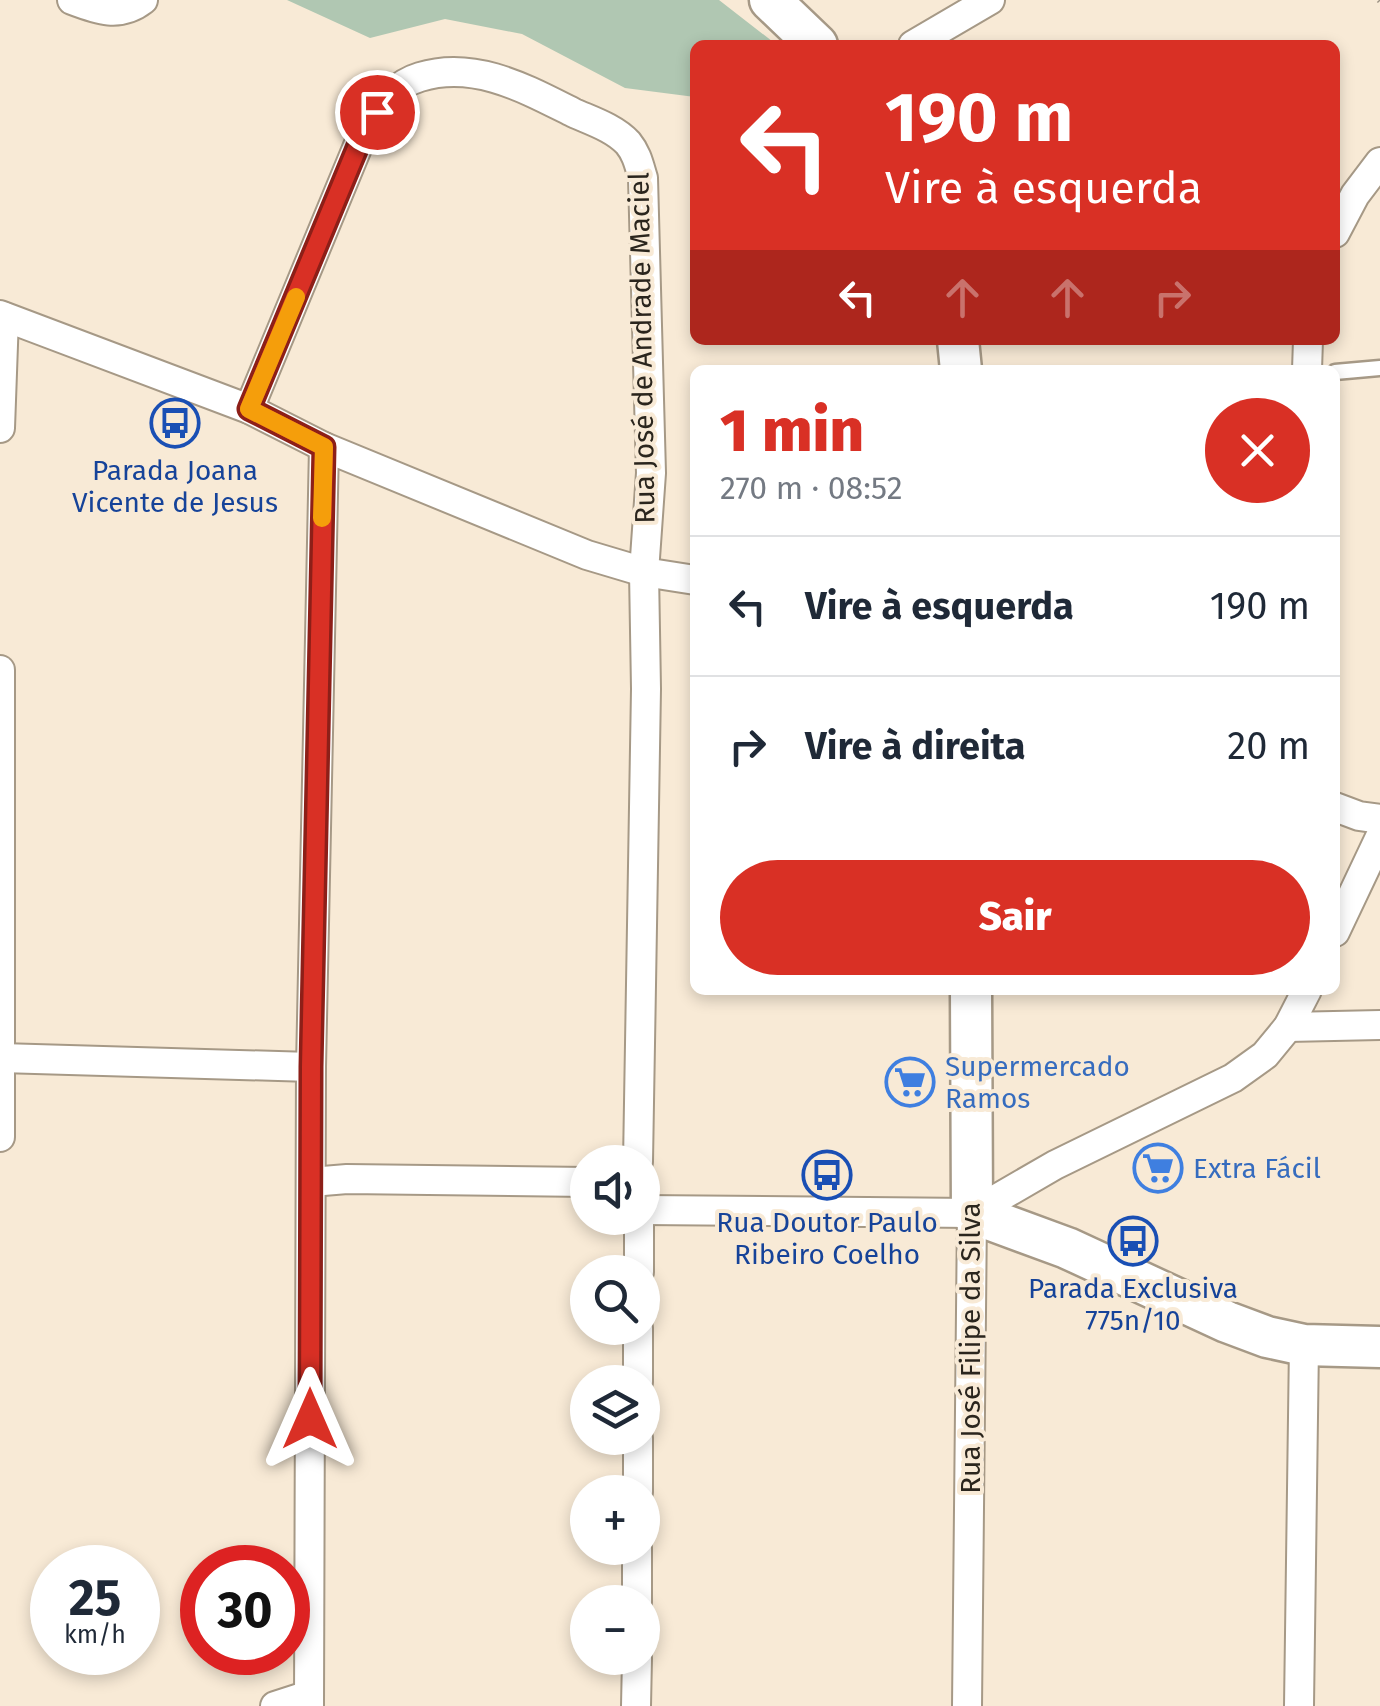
<!DOCTYPE html>
<html lang="pt">
<meta charset="utf-8">
<style>
:root{--surface:#fff;--page:#f2f2f3;--text:#1f2937;--muted:#747a83;--line:#e0e1e3;--accent:#d93025}
body{margin:0;font-family:"Fira Sans",sans-serif;background:var(--page);color:var(--text);height:100vh;display:flex;flex-direction:column;font-size:38px;white-space:nowrap}
*{box-sizing:border-box;margin:0}
p{font-size:32px;color:var(--muted)}
.icon{flex:none;width:55px;height:55px;fill:none;stroke:currentColor;stroke-width:2;stroke-linecap:round;stroke-linejoin:round}
.map{position:relative;flex:1;overflow:hidden}
.panel{position:absolute;left:690px;top:365px;width:650px;height:630px;display:flex;flex-direction:column;background:var(--surface);border-radius:15px;box-shadow:0 5px 15px #0003}
.panel>*{flex:none}
.banner{position:absolute;left:690px;top:40px;width:650px;height:305px;border-radius:15px;box-shadow:0 5px 15px #0003;background:#d93025;color:#fff;overflow:hidden}
.fabs{position:absolute;left:570px;top:1145px;display:grid;gap:20px}
.fabs a{display:grid;place-items:center;width:90px;height:90px;border-radius:50%;background:var(--surface);box-shadow:0 5px 15px #0003;font-size:50px}
.speed{position:absolute;left:30px;top:1545px;display:flex;gap:20px;font-size:50px;font-weight:700;text-align:center}
.speed>*{display:grid;place-content:center;width:130px;height:130px;border-radius:50%;background:var(--surface);box-shadow:0 5px 15px #0003;line-height:1}
.speed small{font-size:25px;font-weight:400}
.speed .limit{border:15px solid #d22;background:#fff;color:#111}
.pin{position:absolute;display:grid;place-items:center;width:85px;height:85px;color:#fff;margin:-42px;border:5px solid #fff;border-radius:50%;box-shadow:0 2px 10px #0007}
.me{position:absolute;width:110px;margin:-55px;rotate:0deg;stroke-linejoin:round;filter:drop-shadow(0 0 8px #0008)}
.turn{display:flex;align-items:center;gap:35px;height:210px;padding:0 30px;font-size:45px}
.turn .icon{width:130px;height:130px;stroke-width:2.5}
.turn b{display:block;font-size:70px;line-height:85px}
.lanes{display:flex;align-items:center;height:95px;padding:0 30px;background:#0003;justify-content:center;gap:50px;direction:ltr}
.lanes .off{opacity:.35}
.round{display:grid;place-items:center;flex:none;width:105px;height:105px;border-radius:52px;background:var(--page)}
.overview{display:flex;align-items:center;justify-content:space-between;height:170px;padding:0 30px}
h1{font-size:60px;font-weight:800;line-height:75px;color:var(--accent)}
.primary-button{display:flex;gap:20px;margin-top:auto;padding:20px 30px}
.primary-button a{flex:1;height:115px;border-radius:60px;background:var(--accent);color:#fff;font-size:40px;font-weight:800;line-height:115px;text-align:center}
ul{padding:0;list-style:none}
li{display:flex;align-items:center;gap:30px;height:140px;padding:0 30px;border-top:2px solid var(--line)}
li div{flex:1}
li b{display:block;font-size:38px}
li em{font-style:normal}
.map>svg:first-child{display:block}
</style>
<div class="map">
<svg width="1380" height="1706" viewBox="0 0 1380 1706">
<rect width="100%" height="100%" fill="#f8ead6"/>
<!-- green -->
<polygon fill="#b0c7b2" points="287,0 719,0 777,45 695,45 695,97 625,88 522,34 445,19 370,38"/>
<g fill="none" stroke-linecap="round" stroke-linejoin="round">
<!-- lane casing -->
<g stroke="#a69986" stroke-width="19">
<polyline id="lane" points="1335,372 1380,368"/>
</g>
<!-- street casing -->
<g stroke="#a69986" stroke-width="32">
<g id="street">
<path d="M72 0C98 10 120 18 143 0"/>
<polyline points="913,45 990,0"/>
<polyline points="1335,233 1355,195 1380,162"/>
<polyline points="0,315 249,409 324,447 587,555 644,572 695,580"/>
<polyline points="1307,370 1308,340"/>
<path d="M249 409 365 129C380 107 393 85 420 77 475 60 526 89 574 113 592 121 614 128 628 143 637 154 639 165 643 178L651 473 644 572 646 689 638 1162"/>
<polyline points="0,428 4,317"/>
<polyline points="0,670 0,1137"/>
<polyline points="1335,807 1359,816 1380,819"/>
<polyline points="1335,932 1380,837"/>
<polyline points="1288,1027 1380,1025"/>
<polyline points="1,1058 311,1067"/>
<polyline points="311,1182 347,1179 588,1182"/>
<polyline points="642,1210 972,1213 1055,1165 1233,1078 1265,1055 1288,1027 1307,990"/>
<polyline points="639,1272 639,1218"/>
<polyline points="638,1382 638,1328"/>
<polyline points="638,1492 638,1438"/>
<polyline points="637,1602 637,1548"/>
<polyline points="275,1706 309,1695"/>
<polyline points="309,1706 311,1067 324,447"/>
<polyline points="636,1706 637,1658"/>
<polyline points="967,1706 972,1213"/>
<polyline points="1299,1706 1304,1345"/>
</g>
</g>
<!-- secondary casing -->
<g stroke="#a69986" stroke-width="45">
<g id="secondary">
<polyline points="770,0 817,45"/>
<polyline points="958,340 961,370"/>
<polyline points="971,990 972,1213 1067,1248 1227,1322 1267,1337 1304,1345 1380,1347"/>
</g>
</g>
<!-- path -->
<polyline stroke="#9b9183" stroke-width="6" stroke-dasharray="8 8" stroke-linecap="butt" points="1379,0 1380,1"/>
<!-- lane -->
<use href="#lane" stroke="#fff" stroke-width="14"/>
<!-- street -->
<use href="#street" stroke="#fff" stroke-width="28"/>
<!-- secondary -->
<use href="#secondary" stroke="#fff" stroke-width="40"/>
</g>
<g fill="none" stroke-linecap="round" stroke-linejoin="round">
<!-- route casing -->
<g stroke="#8d1f18" stroke-width="25">
<polyline id="route" points="310,1419 311,1067 324,447 249,409 365,129 377,112"/>
</g>
<!-- route -->
<use href="#route" stroke="#d93025" stroke-width="18"/>
<!-- slow -->
<polyline stroke="#f59e0b" stroke-width="18" points="296,297 249,409 324,447 322,518"/>
</g>
<!-- icons -->
<defs>
<g id="bus-ring" transform="scale(2.5)"><circle r="9.5" fill="#f8ead6" stroke="#1a4fb4" stroke-width="1.5"/><path d="M-5-6H5V4H4V6H2V4H-2V6H-4V4H-5ZM-3.5-4V0h7V-4ZM-3.5 1.2v1.5H-2V1.2ZM2 1.2v1.5H3.5V1.2Z" fill="#1a4fb4"/></g>
<g id="supermarket-ring" transform="scale(2.5)"><circle r="9.5" fill="#f8ead6" stroke="#3f7fe0" stroke-width="1.5"/><path d="M-6-5.5h2.5l.6 2H6L4.5 2H-2.5L-4.4-4H-6ZM-1.5 3.2a1.3 1.3 0 1 0 .1 0ZM3 3.2a1.3 1.3 0 1 0 .1 0Z" fill="#3f7fe0"/></g>
</defs>
<g fill-rule="evenodd">
<use href="#bus-ring" x="175" y="423"/>
<use href="#supermarket-ring" x="910" y="1082"/>
<use href="#supermarket-ring" x="1158" y="1168"/>
<use href="#bus-ring" x="827" y="1175"/>
<use href="#bus-ring" x="1133" y="1241"/>
</g>
<g text-anchor="middle" dominant-baseline="central" stroke-width="8" stroke-linejoin="round" paint-order="stroke">
<!-- street labels -->
<g font-size="28" fill="#2a251d" stroke="#f8ead6">
<text transform="translate(642 348) rotate(-91)">Rua José de Andrade Maciel</text>
<text transform="translate(970 1348) rotate(-90)">Rua José Filipe da Silva</text>
</g>
<!-- transit labels -->
<g font-size="28" fill="#164399" stroke="#f8ead6">
<text x="175" y="470">Parada Joana<tspan x="175" dy="32">Vicente de Jesus</tspan></text>
<text x="827" y="1222">Rua Doutor Paulo<tspan x="827" dy="32">Ribeiro Coelho</tspan></text>
<text x="1133" y="1288">Parada Exclusiva<tspan x="1133" dy="32">775n/10</tspan></text>
</g>
<!-- shop labels -->
<g font-size="28" fill="#366cbe" stroke="#f8ead6" text-anchor="start">
<text x="945" y="1066">Supermercado<tspan x="945" dy="32">Ramos</tspan></text>
<text x="1193" y="1168">Extra Fácil</text>
</g>
</g>
</svg>
<div class="fabs">
<a><svg class="icon" aria-label="sound" viewBox="0 0 24 24"><path d="M4 9h4l5-4v14l-5-4H4zM17 9q2 3 0 6"/></svg></a>
<a><svg class="icon" aria-label="search" viewBox="0 0 24 24"><circle cx="10" cy="10" r="6"/><path d="M15 15l6 6"/></svg></a>
<a><svg class="icon" aria-label="layers" viewBox="0 0 24 24"><path d="M12 4l9 5-9 5-9-5zM3 14l9 5 9-5"/></svg></a>
<a>+</a>
<a>−</a>
</div>
<div class="speed"><div>25<small>km/h</small></div><div class="limit">30</div></div>
<div class="pin" style="left:377px;top:112px;background:#d93025"><svg class="icon" aria-label="arrive" viewBox="0 0 24 24"><path d="M6 21V4h12l-3 4 3 4H6"/></svg></div>
<svg class="me" style="left:310px;top:1419px" viewBox="-20 -20 40 40"><path d="M0-17L14 15 0 8-14 15z" fill="#d93025" stroke="#fff" stroke-width="4"/></svg>
<div class="banner">
<div class="turn"><svg class="icon" aria-label="left" viewBox="0 0 24 24"><path d="M17 20v-9H6M10 6l-5 5 5 5"/></svg><div><b>190 m</b>Vire à esquerda</div></div>
<div class="lanes"><svg class="icon" aria-label="left" viewBox="0 0 24 24"><path d="M17 20v-9H6M10 6l-5 5 5 5"/></svg><svg class="icon off" aria-label="ahead" viewBox="0 0 24 24"><path d="M12 20V5M6 11l6-6 6 6"/></svg><svg class="icon off" aria-label="ahead" viewBox="0 0 24 24"><path d="M12 20V5M6 11l6-6 6 6"/></svg><svg class="icon off" aria-label="right" viewBox="0 0 24 24"><path d="M7 20v-9h11M14 6l5 5-5 5"/></svg></div>
</div>
<section class="panel">
<div class="overview"><div><h1>1 min</h1><p>270 m · 08:52</p></div><a class="round" style="background:#d93025;color:#fff"><svg class="icon" aria-label="close" viewBox="0 0 24 24"><path d="M6 6l12 12M18 6L6 18"/></svg></a></div>
<ul>
<li><svg class="icon" aria-label="left" viewBox="0 0 24 24"><path d="M17 20v-9H6M10 6l-5 5 5 5"/></svg><div><b>Vire à esquerda</b></div><em>190 m</em></li>
<li><svg class="icon" aria-label="right" viewBox="0 0 24 24"><path d="M7 20v-9h11M14 6l5 5-5 5"/></svg><div><b>Vire à direita</b></div><em>20 m</em></li>
</ul>
<div class="primary-button"><a>Sair</a></div>
</section>
</div>
